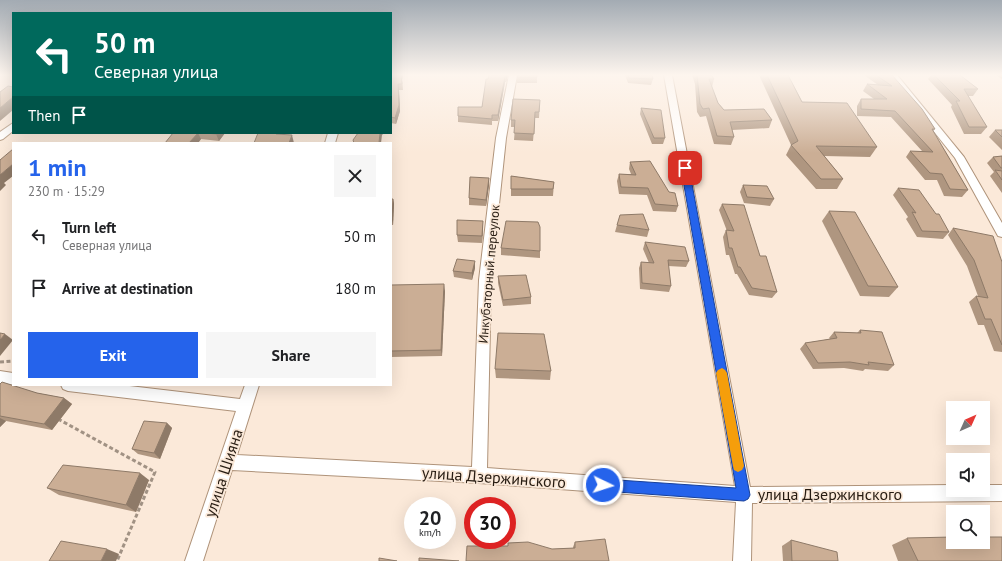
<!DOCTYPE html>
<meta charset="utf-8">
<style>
:root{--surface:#fff;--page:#f6f6f6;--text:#202124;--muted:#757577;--accent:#2563eb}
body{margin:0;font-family:"PT Sans",sans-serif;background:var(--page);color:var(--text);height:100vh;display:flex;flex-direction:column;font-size:15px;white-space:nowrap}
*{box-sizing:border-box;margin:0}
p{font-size:13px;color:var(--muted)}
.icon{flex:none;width:22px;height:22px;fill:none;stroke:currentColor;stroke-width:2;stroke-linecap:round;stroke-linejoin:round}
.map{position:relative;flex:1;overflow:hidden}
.panel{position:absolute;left:12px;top:142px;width:380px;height:244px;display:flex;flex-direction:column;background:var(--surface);border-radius:0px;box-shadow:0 4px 16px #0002}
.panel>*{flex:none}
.top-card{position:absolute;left:12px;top:12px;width:380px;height:122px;border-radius:0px;box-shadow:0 4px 16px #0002;background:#00695c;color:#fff;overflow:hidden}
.needle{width:26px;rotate:45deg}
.controls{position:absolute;left:946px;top:401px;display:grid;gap:8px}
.controls a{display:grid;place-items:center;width:44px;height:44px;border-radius:0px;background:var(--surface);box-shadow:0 4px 16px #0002;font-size:20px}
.speed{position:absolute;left:404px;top:497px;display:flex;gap:8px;font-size:20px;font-weight:700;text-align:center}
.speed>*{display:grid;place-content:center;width:52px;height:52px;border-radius:50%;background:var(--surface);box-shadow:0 4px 16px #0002;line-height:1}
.speed small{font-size:10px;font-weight:400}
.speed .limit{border:6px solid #d22;background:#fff;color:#111}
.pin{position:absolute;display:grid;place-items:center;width:34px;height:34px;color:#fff;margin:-17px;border-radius:8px;box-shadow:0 2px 6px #0006}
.me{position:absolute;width:44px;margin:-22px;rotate:94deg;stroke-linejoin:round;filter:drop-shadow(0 0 3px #0008)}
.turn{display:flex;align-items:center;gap:14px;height:84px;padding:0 16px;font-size:18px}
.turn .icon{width:52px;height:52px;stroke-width:2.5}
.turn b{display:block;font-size:28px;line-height:34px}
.then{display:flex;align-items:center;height:38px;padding:0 16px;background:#0003;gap:8px;font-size:15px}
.round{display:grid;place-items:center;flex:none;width:42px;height:42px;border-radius:0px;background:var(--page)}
.headline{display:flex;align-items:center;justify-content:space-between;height:68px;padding:0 16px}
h1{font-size:24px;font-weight:600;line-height:30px;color:var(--accent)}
.action{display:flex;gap:8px;margin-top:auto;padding:8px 16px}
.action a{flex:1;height:46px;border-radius:0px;background:var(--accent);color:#fff;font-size:16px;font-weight:600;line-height:46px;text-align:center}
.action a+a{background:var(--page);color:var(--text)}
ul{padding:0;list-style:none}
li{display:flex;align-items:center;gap:12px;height:52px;padding:0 16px}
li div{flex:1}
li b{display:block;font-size:15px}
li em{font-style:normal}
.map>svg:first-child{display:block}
</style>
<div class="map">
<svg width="1002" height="561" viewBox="0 0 1002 561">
<rect width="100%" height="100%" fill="#fbe9d9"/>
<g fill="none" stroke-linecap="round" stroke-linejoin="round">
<!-- minor casing -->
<g stroke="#af937a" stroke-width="2">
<g id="minor">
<polygon points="509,75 517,75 506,138 491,280 487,468 735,486 664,75 672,75 750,487 953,485 953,490 983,490 983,485 1002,485 1002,501 752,503 751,561 733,561 736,502 479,483 232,470 203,561 185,561 236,411 68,391 63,389 61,385 121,385 240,399 245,385 259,385 237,455 472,467 479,280 496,138"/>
<polygon points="889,75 897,75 964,157 1002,223 1002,237 998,236 955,158"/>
<polygon points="13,123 13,131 3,139 0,140 0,132"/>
<polygon points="328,133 338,133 335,143 325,143"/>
<polygon points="0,371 13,373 13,385 0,383"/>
</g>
</g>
<!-- path -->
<g stroke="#a19284" stroke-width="3" stroke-dasharray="4 2.5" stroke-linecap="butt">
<polyline points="0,362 13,361"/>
<polyline points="58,419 155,472 117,561"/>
</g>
<!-- minor -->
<use href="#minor" fill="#fff" fill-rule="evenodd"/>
</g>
<!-- wall -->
<g fill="#af9680">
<polygon points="391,75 403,75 402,80 403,90 399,90 400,111 396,124 391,123"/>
<polygon points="508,75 506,82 505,82 498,121 492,121 492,125 458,122 458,116 482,107 488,79"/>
<polygon points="625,75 652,75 653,79 651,85 628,83"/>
<polygon points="692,75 731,75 712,75 714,79 712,87 718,103 724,110 772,120 769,128 732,130 734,137 731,145 714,144 706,116 700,117 697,112 695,84"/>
<polygon points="759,75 788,75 802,102 877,147 870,157 824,156 843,179 837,189 816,189 786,155 791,145"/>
<polygon points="864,75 892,75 935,129 933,131 968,190 962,197 944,196 937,180 925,180 906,157 910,151 922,151 891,117 857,116 857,106 861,99 874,99 863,91 867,84 878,85"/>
<polygon points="931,75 960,75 978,89 973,96 968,96 987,127 981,134 964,134 951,107 952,105 928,79"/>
<polygon points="996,75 1002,75 1002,79"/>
<rect x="517" y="77" width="20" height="6"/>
<polygon points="540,100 539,118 535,118 533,141 514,140 515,127 511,127 511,120"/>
<polygon points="641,108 665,138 663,144 652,144 640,114"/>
<polygon points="995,130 1002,130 1002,150 989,137"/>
<polygon points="173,133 225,133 219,141 201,139 198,143 165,143"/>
<polygon points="1002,156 1002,193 990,176 994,172 987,163 993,157"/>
<polygon points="630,162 669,192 678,206 676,212 653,211 647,195 619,194 617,181 619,174 631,174 629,169"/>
<polygon points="511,176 554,182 553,196 511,196"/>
<polygon points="489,178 489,185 486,206 469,205 469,198"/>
<polygon points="743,185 774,199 770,206 744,203 740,192"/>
<polygon points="898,188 936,214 949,232 943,239 917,237 906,219 908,217 893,195"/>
<polygon points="391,199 393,199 394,204 393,225 391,225"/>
<polygon points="722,204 760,256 777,292 772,298 749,295 737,274 735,274 729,255 726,255 723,237 726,230 727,231 719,210"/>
<polygon points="829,211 898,287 889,297 860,296 822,221"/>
<polygon points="617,225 649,230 647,237 615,232"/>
<polygon points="483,228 482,243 458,242 457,235"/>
<polygon points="953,228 1002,262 1002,352 994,351 984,325 978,325 969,302 976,296 978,296 967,266 948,235"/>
<polygon points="645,242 689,261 686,267 668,266 671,286 669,292 640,289 639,268 641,262 649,263 643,249"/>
<polygon points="501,248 540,251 540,258 501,255"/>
<polygon points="475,261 475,268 472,280 454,277 453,271"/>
<polygon points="498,276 531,297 531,304 503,306 498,283"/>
<polygon points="391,285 445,291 442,356 391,357"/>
<polygon points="860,330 894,365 888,371 865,369 863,371 844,368 813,369 800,349 805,343 830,339 829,338 834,332 857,333"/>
<polygon points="495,369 551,371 550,380 496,378"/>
<polygon points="0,384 37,393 64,398 72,404 52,430 6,421 0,427"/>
<polygon points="167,423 172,428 160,459 138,454 132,449"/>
<polygon points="149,480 136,512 59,495 47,488"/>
<polygon points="907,538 1002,561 898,561 892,545"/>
<polygon points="791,540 838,561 783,561 782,546"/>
<polygon points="575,542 609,561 508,546 552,549 573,548 573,547"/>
</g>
<!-- shaded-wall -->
<g fill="#8e7a68">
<polygon points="401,75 403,75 402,80 403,90"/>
<polygon points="506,75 508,75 506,82"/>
<polygon points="505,76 505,82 498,121 498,115"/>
<polygon points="398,84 399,90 400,111 396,124 395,118"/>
<polygon points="13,97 13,110 0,121 0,108"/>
<polygon points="198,133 201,139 198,143 189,143"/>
<polygon points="216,133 225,133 219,141 216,134"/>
<polygon points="380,133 384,133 382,135 381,143 379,143"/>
<polygon points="292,135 294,143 289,143"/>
<polygon points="13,164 13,176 4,183 6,185 0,191 0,175"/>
<polygon points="489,178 489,185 486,206 486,200"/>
<polygon points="393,199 394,204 393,225 392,220"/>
<polygon points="483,221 483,228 482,243 482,236"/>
<polygon points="475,261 475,268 472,280 472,273"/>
<polygon points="444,284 445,291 442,356 441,350"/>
<polygon points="5,334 13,340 0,356 0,340"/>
<polygon points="64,398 72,404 52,430 44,424"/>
<polygon points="0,418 6,421 0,427"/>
<polygon points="167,423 172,428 160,459 154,453"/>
<polygon points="140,473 149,480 136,512 126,505"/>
<polygon points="107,549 119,554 116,561 101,561"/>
</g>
<!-- building -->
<g fill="#cbae95" stroke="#8e7a68">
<polygon points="391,75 401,75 402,84 398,84 399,105 395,118 391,117"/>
<polygon points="489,75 506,75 506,76 505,76 498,115 492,115 492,119 458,116 458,107 482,107 486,79 488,79"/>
<polygon points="518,75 537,75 537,77 517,77"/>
<polygon points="628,75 652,75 653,79 629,78"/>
<polygon points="697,75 711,75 714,79 709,79 718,103 724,110 764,109 772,120 730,122 734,137 717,136 709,108 703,109 700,104"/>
<polygon points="767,75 788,75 802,102 847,103 877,147 816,146 843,179 821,179 791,145 798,141"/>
<polygon points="876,75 892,75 922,109 935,129 932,129 968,190 950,189 942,174 930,173 910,151 933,152 895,111 861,109 861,99 887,99 867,84 892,86"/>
<polygon points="934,75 960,75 978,89 964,89 987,127 969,127 956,101 960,101"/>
<polygon points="8,86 13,87 13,97 0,108 0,92"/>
<polygon points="513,99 540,100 539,112 535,112 534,134 514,133 515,120 511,120"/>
<polygon points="641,108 661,110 665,138 654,138"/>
<polygon points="995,130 1002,130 1002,137"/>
<polygon points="173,133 198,133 189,143 165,143"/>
<polygon points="205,133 216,133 216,134"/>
<polygon points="258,133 277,133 276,134 292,135 289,143 254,143"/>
<polygon points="358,133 380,133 379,143 354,143 353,140"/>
<polygon points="13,149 13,164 0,175 0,160"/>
<polygon points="1002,156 1002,168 1001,168 993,157"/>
<polygon points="650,161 669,192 675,193 678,206 655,204 648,188 621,187 619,174 636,175 630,162"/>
<polygon points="995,170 1002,171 1002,180"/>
<polygon points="511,176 554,182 553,189 511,189"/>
<polygon points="470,177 489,178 486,200 469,198"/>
<polygon points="743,185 767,186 774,199 747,197"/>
<polygon points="898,188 919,190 936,214 939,214 949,232 922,231 912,212 916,213"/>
<polygon points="391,199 393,199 392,220 391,220"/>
<polygon points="722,204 744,205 760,256 766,256 777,292 752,288 740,267 738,267 732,248 729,248 726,230 734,231"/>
<polygon points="829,211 855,212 898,287 868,286"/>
<polygon points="643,214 649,230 617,225 620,215"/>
<polygon points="457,220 483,221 482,236 457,235"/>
<polygon points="506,221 538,222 540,227 540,251 501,248"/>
<polygon points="953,228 993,236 1002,262 1002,345 991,319 985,319 976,296 988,298 974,260"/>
<polygon points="645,242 685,247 689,261 668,260 671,286 642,283 641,262 654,263"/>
<polygon points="457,259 475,261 472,273 453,271"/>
<polygon points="526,275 531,297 503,300 498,276"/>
<polygon points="444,284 441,350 391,351 391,285"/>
<polygon points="860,330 882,332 894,365 868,362 869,365 850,362 818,363 805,343 837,338 834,332 861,333"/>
<polygon points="0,333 5,334 0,340"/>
<polygon points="498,333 544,334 551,371 495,369"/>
<polygon points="2,382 37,393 64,398 44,424 0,416 0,384"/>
<polygon points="144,421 167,423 154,453 132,449"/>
<polygon points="63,465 140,473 126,505 47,488"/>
<polygon points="953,537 953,542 983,542 983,537 1002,537 1002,561 918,561 907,538"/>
<polygon points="605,539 609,561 466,561 467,546 508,546 508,543 528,542 552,549 575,548 575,542"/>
<polygon points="791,540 837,552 838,561 792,561"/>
<polygon points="61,541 107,549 101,561 49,561"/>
<polygon points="379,558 397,561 379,561"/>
<polygon points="419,558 459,561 419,561"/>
</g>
<!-- sky -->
<linearGradient id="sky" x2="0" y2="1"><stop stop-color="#a3abb3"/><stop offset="0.49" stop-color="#fdf5ee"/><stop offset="1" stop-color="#fdf5ee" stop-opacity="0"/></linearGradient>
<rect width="1002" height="153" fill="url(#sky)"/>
<!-- route -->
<polygon fill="#2563eb" stroke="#184099" points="682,166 685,166 689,168 750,495 748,499 744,501 603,491 599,489 597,485 599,480 603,479 736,488 681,168"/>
<!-- slow -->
<polygon fill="#f59e0b" points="722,368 725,370 727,373 744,466 742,470 738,472 734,470 733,466 716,373 718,370"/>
<g text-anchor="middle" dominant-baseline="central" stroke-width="3.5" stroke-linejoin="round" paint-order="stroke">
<!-- street labels -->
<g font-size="13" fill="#271c12" stroke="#fbe9d9">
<text transform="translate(489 274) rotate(-85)">Инкубаторный переулок</text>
</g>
<!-- near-street labels -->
<g font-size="16" fill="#271c12" stroke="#fbe9d9">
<text transform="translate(223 473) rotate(-72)">улица Шияна</text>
<text transform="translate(494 477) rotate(4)">улица Дзержинского</text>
<text x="830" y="494">улица Дзержинского</text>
</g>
</g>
</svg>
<div class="controls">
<a><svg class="needle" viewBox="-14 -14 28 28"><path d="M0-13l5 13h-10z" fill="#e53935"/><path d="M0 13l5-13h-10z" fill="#757577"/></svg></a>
<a><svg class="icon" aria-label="sound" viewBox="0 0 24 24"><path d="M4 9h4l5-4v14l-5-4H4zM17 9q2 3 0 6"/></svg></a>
<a><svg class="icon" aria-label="search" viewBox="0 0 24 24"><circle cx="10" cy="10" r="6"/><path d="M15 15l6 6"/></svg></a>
</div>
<div class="speed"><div>20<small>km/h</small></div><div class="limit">30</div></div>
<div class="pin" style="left:685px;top:168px;background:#d93025"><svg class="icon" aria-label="arrive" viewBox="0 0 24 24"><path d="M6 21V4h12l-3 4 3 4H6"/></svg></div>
<svg class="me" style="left:603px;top:485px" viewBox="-20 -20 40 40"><circle r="17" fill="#2563eb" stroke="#fff" stroke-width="3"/><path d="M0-11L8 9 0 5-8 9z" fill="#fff"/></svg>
<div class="top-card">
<div class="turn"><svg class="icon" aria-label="left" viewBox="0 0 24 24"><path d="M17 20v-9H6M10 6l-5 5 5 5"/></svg><div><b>50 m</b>Северная улица</div></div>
<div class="then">Then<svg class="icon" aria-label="arrive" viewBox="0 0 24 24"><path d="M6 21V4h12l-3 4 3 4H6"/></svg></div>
</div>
<section class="panel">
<div class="headline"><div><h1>1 min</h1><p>230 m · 15:29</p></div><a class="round"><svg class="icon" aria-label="close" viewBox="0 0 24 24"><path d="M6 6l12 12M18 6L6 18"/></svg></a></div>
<ul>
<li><svg class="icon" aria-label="left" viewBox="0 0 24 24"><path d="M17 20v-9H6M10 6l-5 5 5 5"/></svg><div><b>Turn left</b><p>Северная улица</p></div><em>50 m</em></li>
<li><svg class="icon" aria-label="arrive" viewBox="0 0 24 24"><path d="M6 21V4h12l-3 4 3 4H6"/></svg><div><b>Arrive at destination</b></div><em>180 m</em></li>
</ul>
<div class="action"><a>Exit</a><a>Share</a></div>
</section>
</div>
